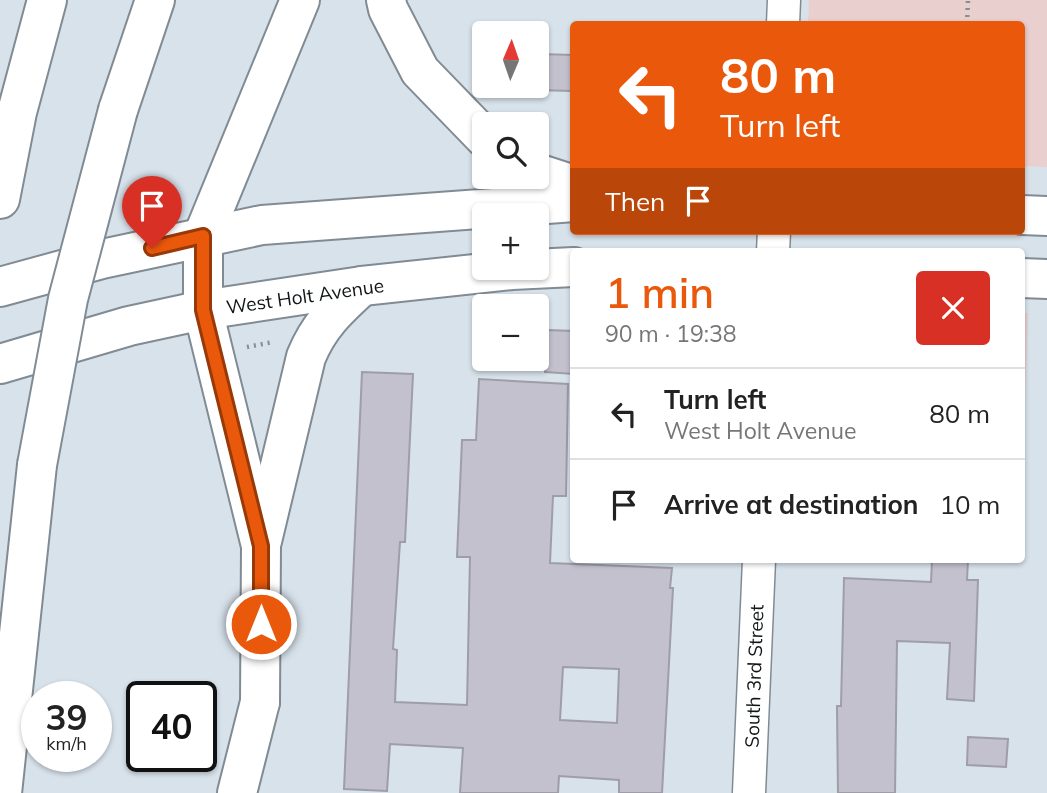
<!DOCTYPE html>
<meta charset="utf-8">
<style>
:root{--surface:#fff;--page:#f2f2f2;--text:#222;--muted:#767676;--line:#e0e0e0;--accent:#ea580c}
body{margin:0;font-family:Mulish,sans-serif;background:var(--page);color:var(--text);height:100vh;display:flex;flex-direction:column;font-size:26px;white-space:nowrap}
*{box-sizing:border-box;margin:0}
p{font-size:23px;color:var(--muted)}
.icon{flex:none;width:38px;height:38px;fill:none;stroke:currentColor;stroke-width:2;stroke-linecap:round;stroke-linejoin:round}
.map{position:relative;flex:1;overflow:hidden}
.sheet{position:absolute;left:570px;top:248px;width:455px;height:315px;display:flex;flex-direction:column;background:var(--surface);border-radius:7px;box-shadow:0 2px 5px #0004}
.sheet>*{flex:none}
.guide{position:absolute;left:570px;top:21px;width:455px;height:214px;border-radius:7px;box-shadow:0 2px 5px #0004;background:#ea580c;color:#fff;overflow:hidden}
.needle{width:46px;rotate:2deg}
.tools{position:absolute;left:472px;top:21px;display:grid;gap:14px}
.tools a{display:grid;place-items:center;width:77px;height:77px;border-radius:7px;background:var(--surface);box-shadow:0 2px 5px #0004;font-size:35px}
.speed{position:absolute;left:21px;top:681px;display:flex;gap:14px;font-size:35px;font-weight:700;text-align:center}
.speed>*{display:grid;place-content:center;width:91px;height:91px;border-radius:50%;background:var(--surface);box-shadow:0 2px 5px #0004;line-height:1}
.speed small{font-size:18px;font-weight:400}
.speed .limit{border:4px solid #111;border-radius:10px;background:#fff;color:#111}
.pin{position:absolute;display:grid;place-items:center;width:60px;height:60px;color:#fff;margin:-72px -30px;border-radius:50% 50% 50% 0;rotate:-45deg;box-shadow:0 0 7px #0007}
.pin .icon{rotate:45deg}
.me{position:absolute;width:77px;margin:-38px;rotate:0deg;stroke-linejoin:round;filter:drop-shadow(0 0 5px #0008)}
.turn{display:flex;align-items:center;gap:24px;height:147px;padding:0 35px;font-size:32px}
.turn .icon{width:91px;height:91px;stroke-width:2.5}
.turn b{display:block;font-size:49px;line-height:60px}
.then{display:flex;align-items:center;height:66px;padding:0 35px;background:#0003;gap:14px;font-size:26px}
.round{display:grid;place-items:center;flex:none;width:74px;height:74px;border-radius:7px;background:var(--page)}
.head{display:flex;align-items:center;justify-content:space-between;height:119px;padding:0 35px}
h1{font-size:42px;font-weight:600;line-height:52px;color:var(--accent)}
ul{padding:0;list-style:none}
li{display:flex;align-items:center;gap:21px;height:91px;padding:0 35px;border-top:2px solid var(--line)}
li div{flex:1}
li b{display:block;font-size:26px}
li em{font-style:normal}
.map>svg:first-child{display:block}
</style>
<div class="map">
<svg width="1047" height="793" viewBox="0 0 1047 793">
<rect width="100%" height="100%" fill="#d8e2eb"/>
<!-- commercial -->
<g fill="#eacfcf">
<polygon points="809,0 1047,0 1047,167 1022,166 1022,24 808,24"/>
<polygon points="1022,313 1028,313 1022,479"/>
</g>
<!-- building -->
<g fill="#c2c1cd" stroke="#9e9da8" stroke-width="2" fill-rule="evenodd">
<polygon points="538,54 574,55 572,91 536,90"/>
<polygon points="547,330 574,331 574,374 545,372"/>
<path d="M362 372 413 374 405 542H400L393 649 397 650 395 702 467 705 470 557H457L462 440H476L479 379 568 384 566 496H553L550 563 672 568 670 588H673L662 793H619V780L559 776 558 793H460L463 748 390 744 387 791 344 789ZM563 667 619 669 617 723 560 720Z"/>
<polygon points="932,560 968,560 967,580 978,580 974,701 947,699 950,643 897,641 895,793 838,793 837,706 841,706 844,578 931,582"/>
<polygon points="968,737 1008,739 1006,767 967,765"/>
</g>
<g fill="none" stroke-linecap="round" stroke-linejoin="round">
<!-- minor casing -->
<g stroke="#818b93" stroke-width="35">
<g id="minor">
<polyline points="783,24 784,0"/>
<polyline points="773,252 774,231"/>
<polyline points="749,793 759,560"/>
</g>
</g>
<!-- tertiary casing -->
<g stroke="#818b93" stroke-width="42">
<g id="tertiary">
<polyline points="1022,215 1047,216"/>
<polyline points="203,236 203,310 261,546 260,702"/>
<polyline points="1022,278 1047,279"/>
<polyline points="0,287 102,259 262,225 574,202"/>
<polyline points="0,364 129,326 203,310 362,286 512,270 574,267"/>
<path d="M262 541 306 357C319 325 337 309 362 286"/>
</g>
</g>
<!-- motorway casing -->
<g stroke="#818b93" stroke-width="42">
<g id="motorway">
<polyline points="386,0 388,9 420,71 485,138"/>
<polyline points="118,110 155,0"/>
<polyline points="537,173 574,185"/>
<polyline points="0,199 17,112 47,0"/>
<polyline points="203,236 300,0"/>
<polyline points="2,793 37,465"/>
<polyline points="237,793 260,702"/>
</g>
</g>
<!-- path -->
<g stroke="#868d93" stroke-width="4.5" stroke-dasharray="2 5" stroke-linecap="butt">
<polyline points="967,24 968,0"/>
<polyline points="247,347 273,342"/>
</g>
<!-- minor -->
<use href="#minor" stroke="#fff" stroke-width="32"/>
<!-- tertiary -->
<use href="#tertiary" stroke="#fff" stroke-width="38"/>
<!-- motorway -->
<use href="#motorway" stroke="#fff" stroke-width="38"/>
<!-- motorway-bridge casing -->
<g stroke="#818b93" stroke-width="42" stroke-linecap="butt">
<polyline id="motorway-bridge" points="37,465 68,299 118,110"/>
</g>
<!-- motorway-bridge -->
<use href="#motorway-bridge" stroke="#fff" stroke-width="38"/>
</g>
<g fill="none" stroke-linecap="round" stroke-linejoin="round">
<!-- route casing -->
<g stroke="#983908" stroke-width="18">
<polyline id="route" points="152,248 203,236 203,310 261,546 261,624"/>
</g>
<!-- route -->
<use href="#route" stroke="#ea580c" stroke-width="12"/>
</g>
<g text-anchor="middle" dominant-baseline="central" stroke-width="5" stroke-linejoin="round" paint-order="stroke">
<!-- street labels -->
<g font-size="19" fill="#111517" stroke="#fff">
<text transform="translate(305 296) rotate(-8)">West Holt Avenue</text>
<text transform="translate(754 676) rotate(-88)">South 3rd Street</text>
</g>
</g>
</svg>
<div class="tools">
<a><svg class="needle" viewBox="-14 -14 28 28"><path d="M0-13l5 13h-10z" fill="#e53935"/><path d="M0 13l5-13h-10z" fill="#767676"/></svg></a>
<a><svg class="icon" aria-label="search" viewBox="0 0 24 24"><circle cx="10" cy="10" r="6"/><path d="M15 15l6 6"/></svg></a>
<a>+</a>
<a>−</a>
</div>
<div class="speed"><div>39<small>km/h</small></div><div class="limit">40</div></div>
<div class="pin" style="left:152px;top:248px;background:#d93025"><svg class="icon" aria-label="arrive" viewBox="0 0 24 24"><path d="M6 21V4h12l-3 4 3 4H6"/></svg></div>
<svg class="me" style="left:261px;top:624px" viewBox="-20 -20 40 40"><circle r="17" fill="#ea580c" stroke="#fff" stroke-width="3"/><path d="M0-11L8 9 0 5-8 9z" fill="#fff"/></svg>
<div class="guide">
<div class="turn"><svg class="icon" aria-label="left" viewBox="0 0 24 24"><path d="M17 20v-9H6M10 6l-5 5 5 5"/></svg><div><b>80 m</b>Turn left</div></div>
<div class="then">Then<svg class="icon" aria-label="arrive" viewBox="0 0 24 24"><path d="M6 21V4h12l-3 4 3 4H6"/></svg></div>
</div>
<section class="sheet">
<div class="head"><div><h1>1 min</h1><p>90 m · 19:38</p></div><a class="round" style="background:#d93025;color:#fff"><svg class="icon" aria-label="close" viewBox="0 0 24 24"><path d="M6 6l12 12M18 6L6 18"/></svg></a></div>
<ul>
<li><svg class="icon" aria-label="left" viewBox="0 0 24 24"><path d="M17 20v-9H6M10 6l-5 5 5 5"/></svg><div><b>Turn left</b><p>West Holt Avenue</p></div><em>80 m</em></li>
<li><svg class="icon" aria-label="arrive" viewBox="0 0 24 24"><path d="M6 21V4h12l-3 4 3 4H6"/></svg><div><b>Arrive at destination</b></div><em>10 m</em></li>
</ul>
</section>
</div>
